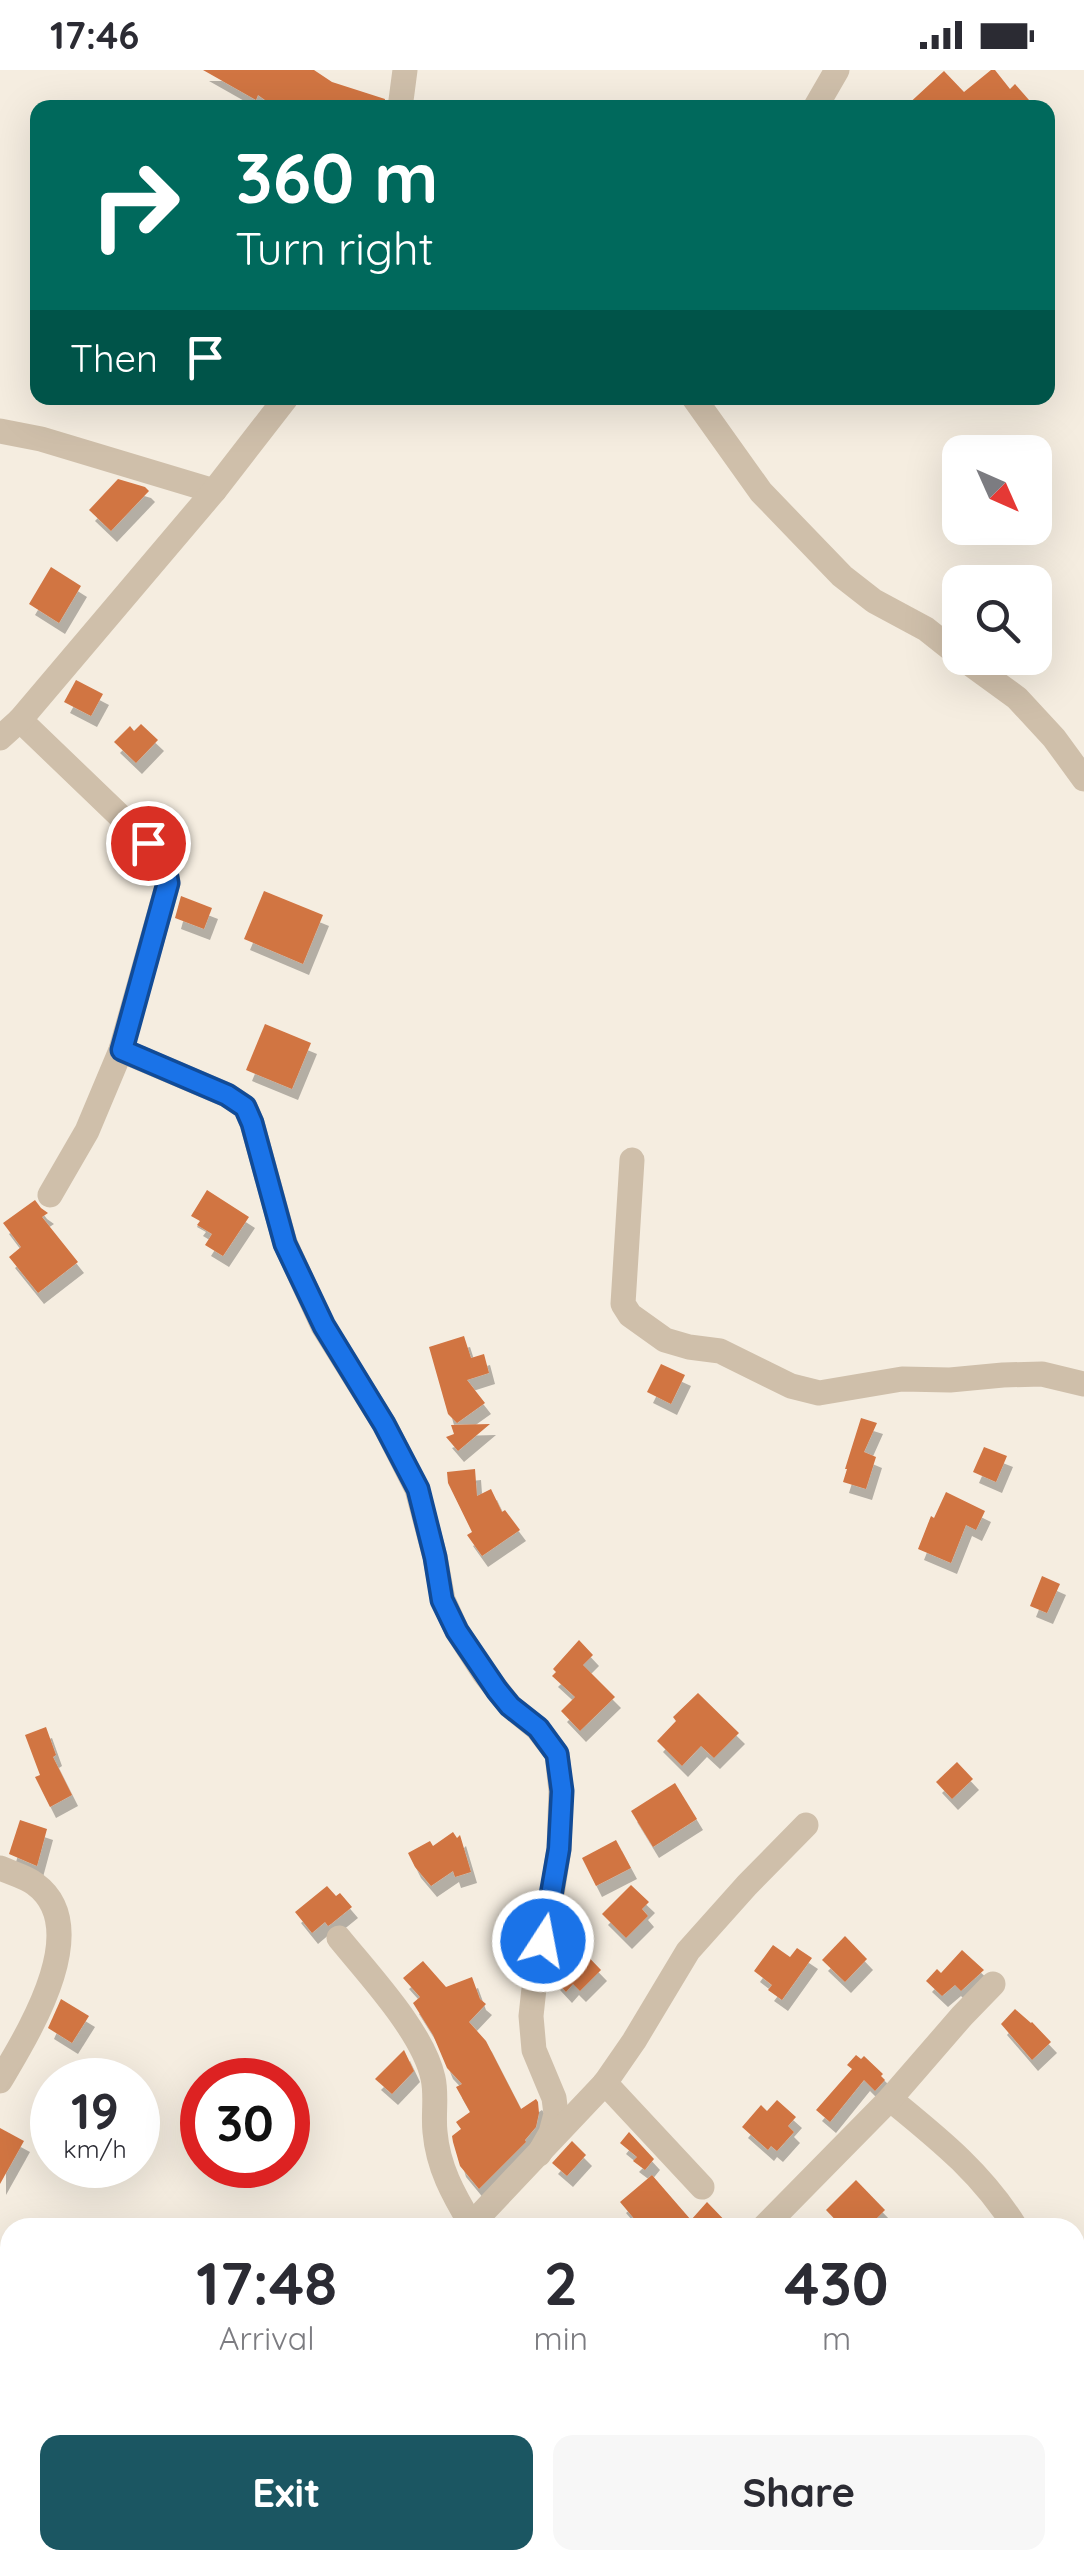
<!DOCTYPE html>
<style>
:root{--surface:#fff;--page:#f7f7f7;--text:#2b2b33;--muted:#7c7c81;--accent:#1b5662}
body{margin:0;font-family:Quicksand,sans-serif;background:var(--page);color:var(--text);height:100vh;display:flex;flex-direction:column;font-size:38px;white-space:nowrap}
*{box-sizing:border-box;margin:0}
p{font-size:32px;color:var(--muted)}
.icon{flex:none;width:55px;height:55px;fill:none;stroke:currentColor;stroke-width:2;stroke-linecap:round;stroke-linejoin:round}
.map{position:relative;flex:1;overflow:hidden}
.panel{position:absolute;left:0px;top:2148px;width:1085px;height:352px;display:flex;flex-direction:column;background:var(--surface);border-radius:30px 30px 0 0;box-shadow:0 10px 40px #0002}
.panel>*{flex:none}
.banner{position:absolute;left:30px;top:30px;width:1025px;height:305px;border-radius:20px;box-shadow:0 10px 40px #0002;background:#00695c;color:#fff;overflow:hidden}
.needle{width:65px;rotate:135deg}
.fabs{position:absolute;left:942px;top:365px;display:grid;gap:20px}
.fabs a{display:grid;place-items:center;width:110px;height:110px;border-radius:20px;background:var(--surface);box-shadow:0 10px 40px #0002;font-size:50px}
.speed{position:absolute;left:30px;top:1988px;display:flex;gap:20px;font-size:50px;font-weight:700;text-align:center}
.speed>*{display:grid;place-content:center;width:130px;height:130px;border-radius:50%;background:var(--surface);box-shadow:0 10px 40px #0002;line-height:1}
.speed small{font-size:25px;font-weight:400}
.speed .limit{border:15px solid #d22;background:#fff;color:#111}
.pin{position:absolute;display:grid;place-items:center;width:85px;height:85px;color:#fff;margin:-42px;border:5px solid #fff;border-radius:50%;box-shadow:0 2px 10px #0007}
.me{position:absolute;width:110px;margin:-55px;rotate:11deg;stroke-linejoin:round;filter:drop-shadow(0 0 8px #0008)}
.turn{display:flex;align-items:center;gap:35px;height:210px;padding:0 40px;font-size:45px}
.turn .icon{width:130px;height:130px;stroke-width:2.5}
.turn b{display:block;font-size:70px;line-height:85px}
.then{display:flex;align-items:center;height:95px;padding:0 40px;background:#0003;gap:20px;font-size:38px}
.eta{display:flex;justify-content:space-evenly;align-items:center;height:170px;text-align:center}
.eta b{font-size:60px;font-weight:700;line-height:70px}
.button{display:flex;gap:20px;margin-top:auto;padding:20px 40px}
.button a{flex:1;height:115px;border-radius:20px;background:var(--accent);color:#fff;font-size:40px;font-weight:700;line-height:115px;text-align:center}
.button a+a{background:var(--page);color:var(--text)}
.status{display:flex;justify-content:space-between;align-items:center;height:70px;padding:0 50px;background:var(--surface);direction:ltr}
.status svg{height:28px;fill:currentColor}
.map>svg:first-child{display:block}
</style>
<div class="status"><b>17:46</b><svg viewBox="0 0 49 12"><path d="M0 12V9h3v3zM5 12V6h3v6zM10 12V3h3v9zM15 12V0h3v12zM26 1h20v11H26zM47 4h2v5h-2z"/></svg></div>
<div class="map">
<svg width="1084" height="2499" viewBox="0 0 1084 2499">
<defs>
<filter id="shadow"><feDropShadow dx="6" dy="11" stdDeviation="0" flood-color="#0004"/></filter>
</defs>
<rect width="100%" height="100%" fill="#f5ede0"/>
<!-- building -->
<g fill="#d17442" filter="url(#shadow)">
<polygon points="203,0 314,0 332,12 385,29 384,38 276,38 258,25 256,30"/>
<polygon points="991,0 995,0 1010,19 1015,14 1036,38 904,38 944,1 964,22"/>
<polygon points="118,409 145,417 149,421 111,461 89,440"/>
<polygon points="51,497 81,516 59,553 29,534"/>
<polygon points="76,610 103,624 91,646 64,632"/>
<polygon points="141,654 158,670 136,693 114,672 130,656 134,661"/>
<polygon points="264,821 323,845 303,894 244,869"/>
<polygon points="181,826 212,838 204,859 175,848"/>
<polygon points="265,954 311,973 292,1019 246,1000"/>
<polygon points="207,1120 249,1147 223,1186 205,1175 212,1164 197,1155 200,1151 191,1146"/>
<polygon points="35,1130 41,1138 48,1143 42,1147 78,1192 38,1223 9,1187 21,1177 3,1153"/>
<polygon points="464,1266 471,1288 484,1284 489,1303 467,1310 485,1333 457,1353 448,1344 429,1277"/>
<polygon points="661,1294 685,1305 671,1334 647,1322"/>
<polygon points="861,1348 877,1353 864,1382 876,1387 866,1419 843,1412 847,1399 845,1399"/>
<polygon points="490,1354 458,1381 446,1367 454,1364 451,1355"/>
<polygon points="984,1377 1007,1386 996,1412 973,1402"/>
<polygon points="475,1399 477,1426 491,1419 502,1442 505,1440 520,1460 482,1486 467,1465 472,1462 448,1413 447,1402"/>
<polygon points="946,1422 985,1441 976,1460 966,1455 951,1493 918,1479 931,1446 934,1448"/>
<polygon points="1042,1506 1060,1514 1047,1543 1030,1536"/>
<polygon points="579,1570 593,1585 583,1595 615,1627 580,1661 561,1641 575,1627 552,1606 556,1602 553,1599"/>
<polygon points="698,1623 739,1663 714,1688 701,1676 682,1696 657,1671 676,1651 673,1647"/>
<polygon points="46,1657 56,1685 53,1687 72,1725 50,1737 35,1707 40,1705 25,1665"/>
<polygon points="957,1692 973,1709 952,1729 936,1712"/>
<polygon points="675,1713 697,1749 653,1777 631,1741"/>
<polygon points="20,1750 47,1759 37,1796 9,1784"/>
<polygon points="453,1762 457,1768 460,1765 471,1802 455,1807 453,1801 431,1816 415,1797 408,1783 430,1771 433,1776"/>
<polygon points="616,1770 631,1798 596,1816 582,1788"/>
<polygon points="631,1815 649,1832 642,1839 648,1846 626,1868 602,1844"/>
<polygon points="327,1816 336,1826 340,1823 352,1837 331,1854 328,1856 325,1852 312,1863 295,1842"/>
<polygon points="845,1866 867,1889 845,1912 822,1890"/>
<polygon points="574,1872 601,1900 580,1921 573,1914 566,1922 554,1909 561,1902 554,1895 555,1891"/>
<polygon points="773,1875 790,1887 797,1878 812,1888 782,1930 768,1920 772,1915 754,1901"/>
<polygon points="962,1880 984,1900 961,1921 955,1915 942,1926 926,1911 937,1899 941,1903"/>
<polygon points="423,1891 446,1917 472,1907 480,1929 486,1934 469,1952 486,1971 521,2039 536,2029 538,2032 539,2043 536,2057 525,2070 526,2072 479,2119 460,2096 453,2072 452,2066 461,2059 456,2052 470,2042 456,2017 462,2014 447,1998 433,1965 413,1933 420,1927 403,1908"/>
<polygon points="61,1929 89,1946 72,1973 48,1958"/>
<polygon points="1015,1939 1031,1953 1032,1952 1051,1972 1032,1990 1001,1954"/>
<polygon points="404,1980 414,2001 392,2024 375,2009"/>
<polygon points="856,1985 861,1989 864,1986 883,2004 881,2006 885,2010 875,2021 864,2010 830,2052 816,2040 852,1999 847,1995"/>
<polygon points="777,2030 796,2047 788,2056 794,2062 777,2081 771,2076 768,2080 742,2057 761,2035 767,2041"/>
<polygon points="0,2058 24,2071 0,2114"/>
<polygon points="629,2062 654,2089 645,2100 633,2091 637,2087 620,2073"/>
<polygon points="572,2071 586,2085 567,2106 552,2093"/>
<polygon points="652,2105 691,2150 707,2132 732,2158 642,2158 620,2132"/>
<polygon points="856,2110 885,2140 867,2158 843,2158 826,2140"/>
</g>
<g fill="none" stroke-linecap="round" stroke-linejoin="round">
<!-- minor -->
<g stroke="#cfbfaa" stroke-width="25">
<polyline points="400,38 405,0"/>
<polyline points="815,38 837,0"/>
<polyline points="694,328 761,422 842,506 874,531 926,559 960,586"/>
<polyline points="0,361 41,369 214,421"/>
<polyline points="962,588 1017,628 1054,668 1084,709"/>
<polyline points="20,650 148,773 164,791 168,813 121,980 87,1061 50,1125"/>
<polyline points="0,668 20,650 214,421 286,328"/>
<polyline points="121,980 227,1025 245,1037 252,1053 285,1173 323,1256 384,1354 417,1419 435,1487 443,1530 457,1561 484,1603 510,1636 537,1658 557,1684 561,1721 559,1779 549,1843 536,1900 531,1946 534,1980 554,2028 556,2044 551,2063 539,2084"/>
<polyline points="632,1090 623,1234 630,1245 665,1270 689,1277 720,1281 791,1316 819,1323 902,1309 950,1310 1003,1305 1042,1304 1084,1314"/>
<path d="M0 1798C11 1803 26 1807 35 1814 95 1858 27 1965 0 2011"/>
<path d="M339 1868C369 1905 423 1962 433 2008 437 2025 433 2044 435 2062 438 2097 453 2124 471 2154"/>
<polyline points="605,2013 702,2117"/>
<path d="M890 2029C939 2069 982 2103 1016 2158"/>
<polyline points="468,2158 605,2013 634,1971 688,1881 747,1815 806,1755"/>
<polyline points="763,2158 890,2029 962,1946 993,1914"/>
<polyline points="0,2242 10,2247"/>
<polyline points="1075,2263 1084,2275"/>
<polyline points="1075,2451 1084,2468"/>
<polyline points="204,2490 211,2499"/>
<polyline points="500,2490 511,2499"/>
</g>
</g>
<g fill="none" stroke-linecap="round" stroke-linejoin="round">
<!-- route casing -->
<g stroke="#114b97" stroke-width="25">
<polyline id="route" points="148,773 164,791 168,813 122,980 227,1025 245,1037 252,1053 285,1174 324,1256 384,1354 418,1419 435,1487 442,1530 457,1561 497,1620 510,1636 538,1658 557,1684 562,1721 559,1779 543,1871"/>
</g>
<!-- route -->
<use href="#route" stroke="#1a73e8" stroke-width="18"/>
</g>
</svg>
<div class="fabs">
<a><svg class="needle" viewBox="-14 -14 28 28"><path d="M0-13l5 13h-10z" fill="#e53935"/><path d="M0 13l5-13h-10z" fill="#7c7c81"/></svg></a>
<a><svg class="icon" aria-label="search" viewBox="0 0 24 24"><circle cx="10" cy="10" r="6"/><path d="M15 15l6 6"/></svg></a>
</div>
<div class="speed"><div>19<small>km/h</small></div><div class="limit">30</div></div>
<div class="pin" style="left:148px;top:773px;background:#d93025"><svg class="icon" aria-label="arrive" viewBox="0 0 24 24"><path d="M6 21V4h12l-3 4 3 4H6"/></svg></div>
<svg class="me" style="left:543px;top:1871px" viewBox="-20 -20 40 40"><circle r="17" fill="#1a73e8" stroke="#fff" stroke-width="3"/><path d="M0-11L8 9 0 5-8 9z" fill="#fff"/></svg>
<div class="banner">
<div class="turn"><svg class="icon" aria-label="right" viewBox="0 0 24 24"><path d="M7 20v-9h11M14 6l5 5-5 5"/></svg><div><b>360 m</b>Turn right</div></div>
<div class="then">Then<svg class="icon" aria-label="arrive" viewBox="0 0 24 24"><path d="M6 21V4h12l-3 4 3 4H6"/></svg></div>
</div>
<section class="panel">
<div class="eta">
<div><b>17:48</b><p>Arrival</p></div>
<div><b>2</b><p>min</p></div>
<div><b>430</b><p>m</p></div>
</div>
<div class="button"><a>Exit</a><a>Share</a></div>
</section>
</div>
